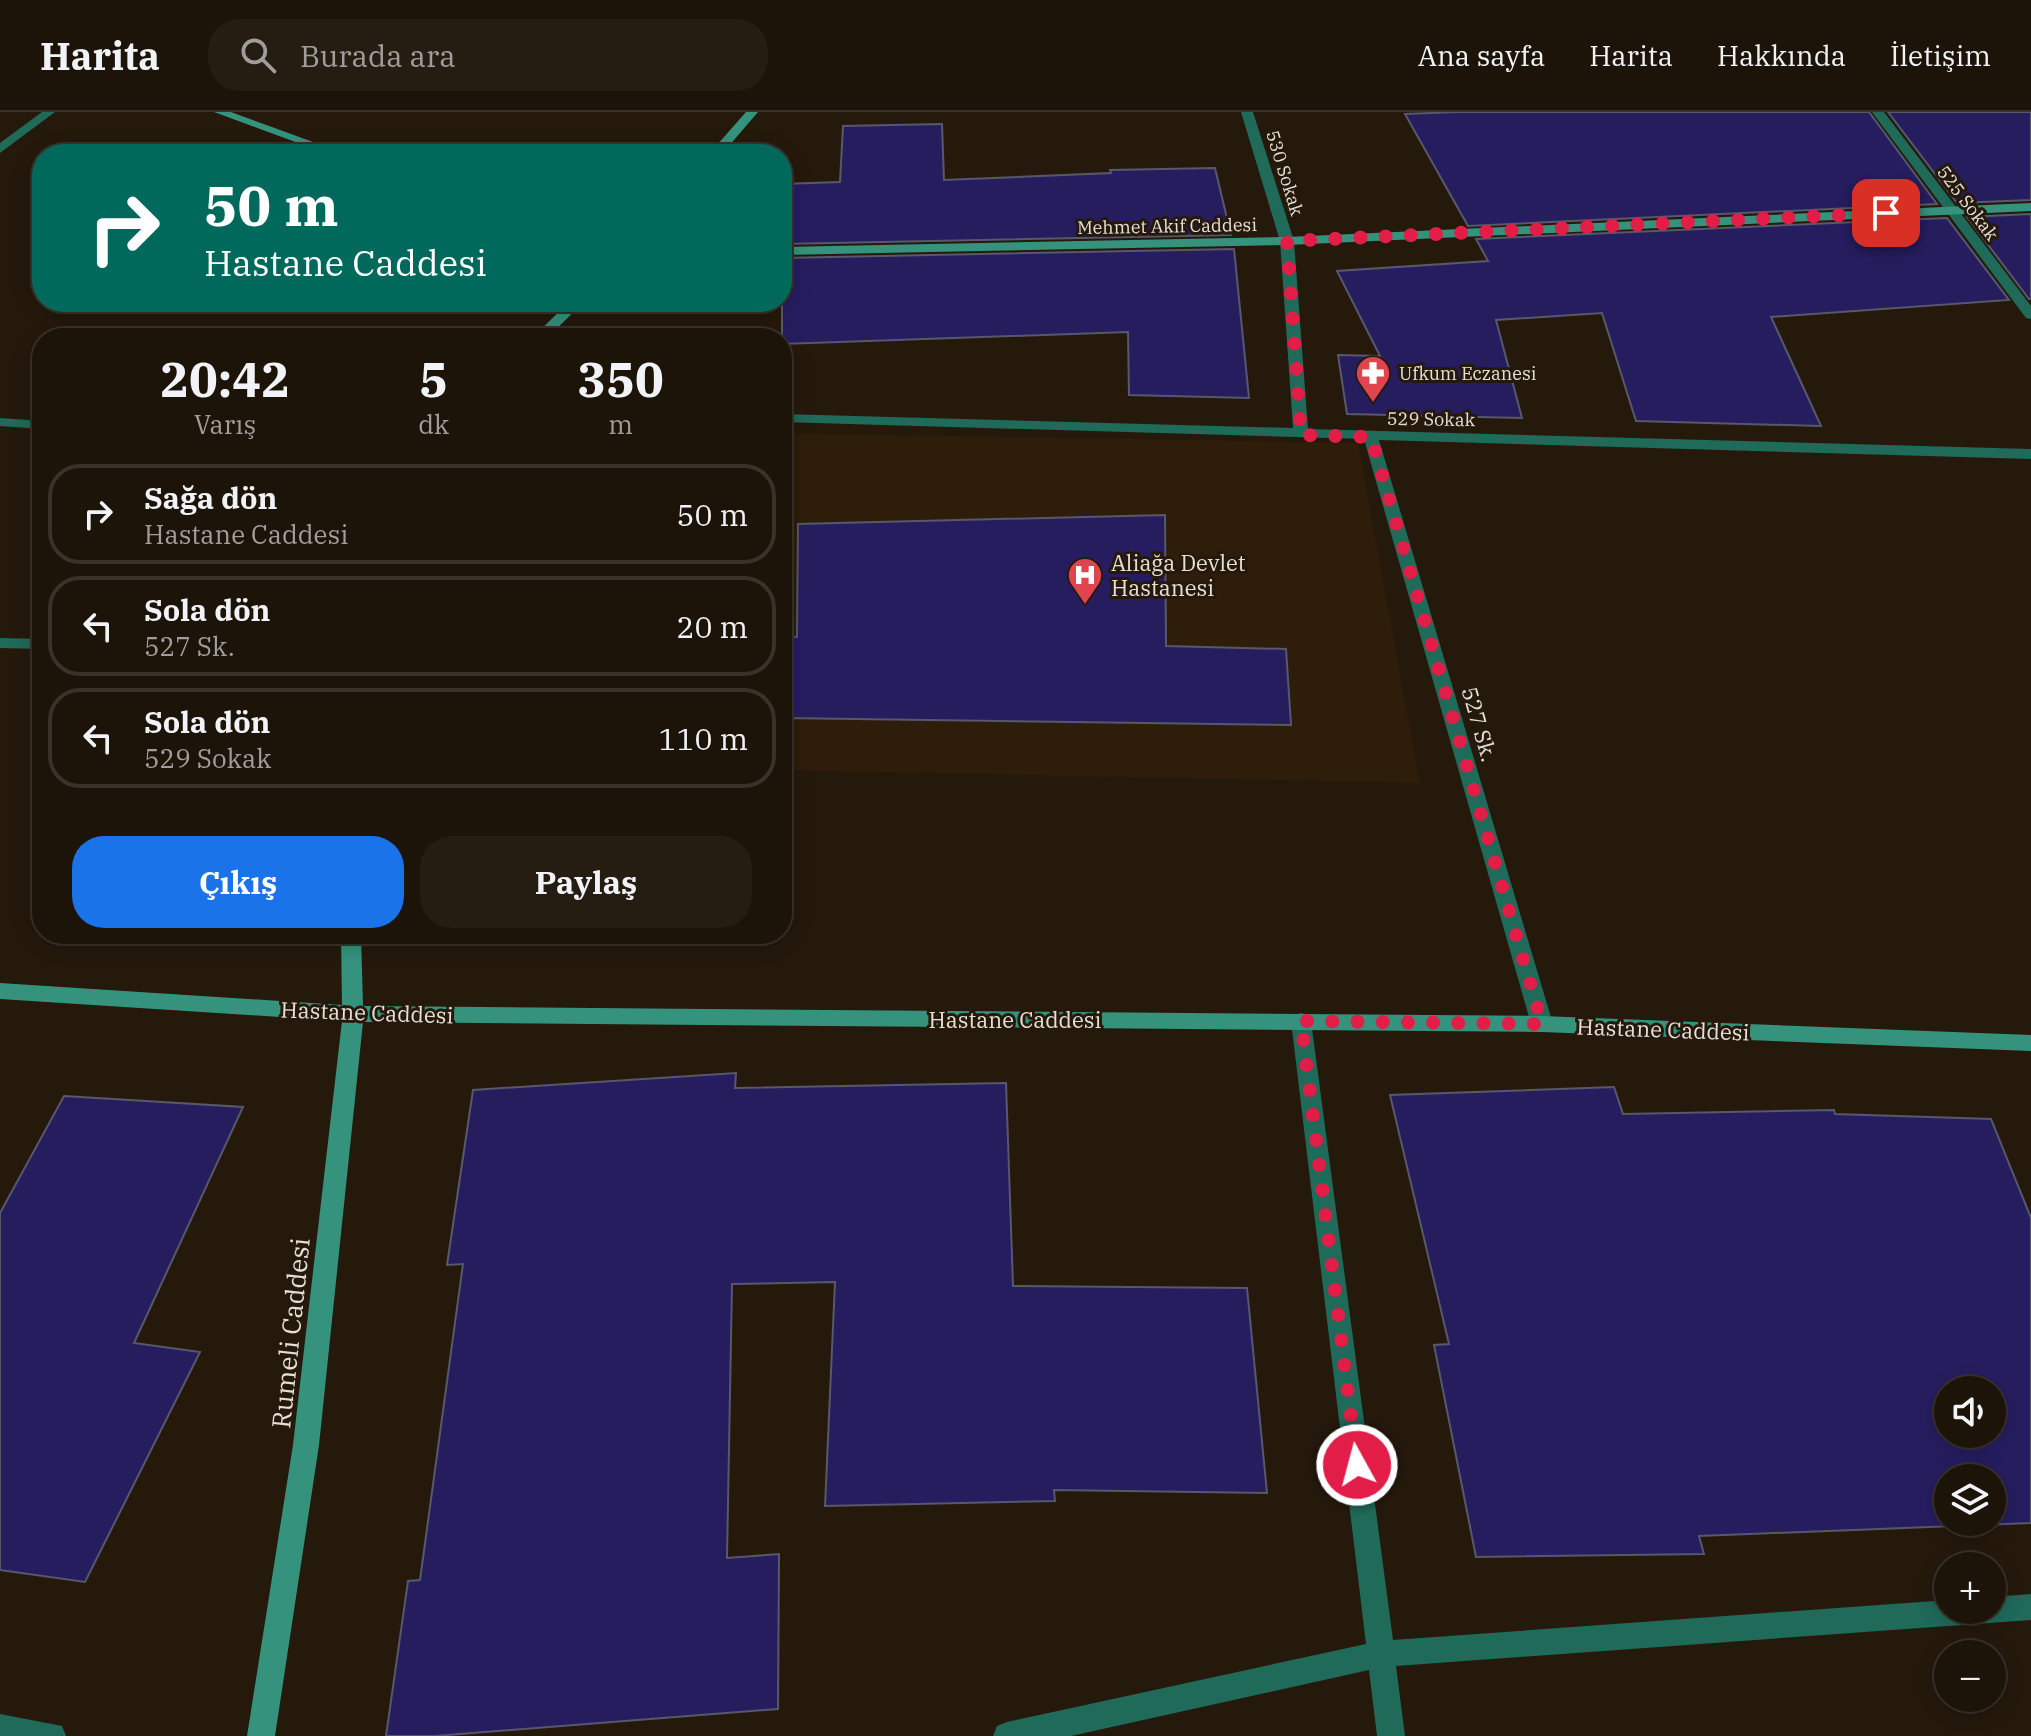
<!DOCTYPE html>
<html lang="tr">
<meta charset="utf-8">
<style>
:root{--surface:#1c1309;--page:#251c12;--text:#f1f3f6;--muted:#a09e9c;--line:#3a322a;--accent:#1a73e8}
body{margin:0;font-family:"IBM Plex Serif",serif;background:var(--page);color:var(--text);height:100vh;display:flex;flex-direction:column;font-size:30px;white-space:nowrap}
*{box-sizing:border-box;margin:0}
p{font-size:26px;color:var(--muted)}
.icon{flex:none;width:44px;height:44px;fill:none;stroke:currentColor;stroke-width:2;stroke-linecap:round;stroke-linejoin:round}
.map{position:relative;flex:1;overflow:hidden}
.sheet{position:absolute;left:32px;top:216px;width:760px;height:616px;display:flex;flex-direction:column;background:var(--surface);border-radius:32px;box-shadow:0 4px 20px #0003,0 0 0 2px var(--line)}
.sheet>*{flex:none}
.banner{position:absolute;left:32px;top:32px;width:760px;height:168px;border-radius:32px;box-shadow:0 4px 20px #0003,0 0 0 2px var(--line);background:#00695c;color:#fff;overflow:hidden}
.controls{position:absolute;left:1934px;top:1264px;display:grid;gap:16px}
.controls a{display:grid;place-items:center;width:72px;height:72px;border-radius:50%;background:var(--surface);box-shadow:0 4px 20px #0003,0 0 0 2px var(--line);font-size:40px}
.pin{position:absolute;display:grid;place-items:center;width:68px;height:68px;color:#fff;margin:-34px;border-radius:16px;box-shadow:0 4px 12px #0006}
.me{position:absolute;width:88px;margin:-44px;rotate:353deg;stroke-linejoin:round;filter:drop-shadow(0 0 6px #0008)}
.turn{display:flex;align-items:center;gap:28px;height:168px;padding:0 40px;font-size:36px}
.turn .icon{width:104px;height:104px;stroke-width:2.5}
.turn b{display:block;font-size:56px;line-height:68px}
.eta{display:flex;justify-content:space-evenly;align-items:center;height:136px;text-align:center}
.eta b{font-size:48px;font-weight:700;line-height:56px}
.button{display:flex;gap:16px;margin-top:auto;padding:16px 40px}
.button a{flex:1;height:92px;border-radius:32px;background:var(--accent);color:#fff;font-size:32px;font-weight:700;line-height:92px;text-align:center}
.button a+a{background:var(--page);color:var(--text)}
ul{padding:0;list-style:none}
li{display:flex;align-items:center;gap:24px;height:100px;margin:0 16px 12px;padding:0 24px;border:4px solid var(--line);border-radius:32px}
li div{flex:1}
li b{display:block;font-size:30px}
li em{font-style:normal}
header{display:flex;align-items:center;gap:48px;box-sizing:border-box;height:112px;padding:0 40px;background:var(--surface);border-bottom:2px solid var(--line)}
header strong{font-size:38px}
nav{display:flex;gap:44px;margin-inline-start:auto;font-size:28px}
.search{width:560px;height:72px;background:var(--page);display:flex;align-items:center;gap:20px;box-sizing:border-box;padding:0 28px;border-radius:32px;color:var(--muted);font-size:30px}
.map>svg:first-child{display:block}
</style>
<header>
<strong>Harita</strong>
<div class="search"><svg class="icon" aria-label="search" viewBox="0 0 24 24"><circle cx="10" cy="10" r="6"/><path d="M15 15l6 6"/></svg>Burada ara</div>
<nav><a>Ana sayfa</a><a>Harita</a><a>Hakkında</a><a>İletişim</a></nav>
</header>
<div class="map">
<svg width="2031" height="1624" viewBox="0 0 2031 1624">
<rect width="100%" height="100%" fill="#25190c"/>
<!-- built -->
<polygon fill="#2e1d0a" points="782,321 1358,331 1420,671 782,658"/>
<!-- building -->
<g fill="#261d5f" stroke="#57586b" stroke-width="2" fill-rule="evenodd">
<polygon points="1457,0 1869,0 1937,92 1468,114 1405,2"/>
<polygon points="1888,0 2031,0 2031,88 1957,91"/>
<polygon points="942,12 944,68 1111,61 1110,58 1215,56 1231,123 782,132 782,72 840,70 843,14"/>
<polygon points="2031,102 2031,187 2029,187 1967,105"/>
<polygon points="1947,106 2009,188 1771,205 1821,314 1636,309 1602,201 1496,208 1522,306 1347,302 1338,243 1380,244 1337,159 1488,149 1476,127"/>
<polygon points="1234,137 1249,286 1129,283 1128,220 782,232 782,146"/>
<polygon points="1165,403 1166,534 1286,537 1291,613 782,606 782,524 797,525 798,412"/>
<polygon points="736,961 735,976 1006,971 1013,1174 1247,1176 1267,1381 1054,1378 1055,1389 825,1394 835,1170 732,1172 727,1446 779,1442 778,1597 435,1624 386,1624 408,1469 420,1468 463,1152 447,1153 473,978"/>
<path d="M1614 975 1623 1002 1834 998 1835 1002 1991 1007 2031 1106V1411L1699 1424 1704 1442 1476 1445 1434 1233 1449 1232 1390 983ZM1948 1278H1992V1322H1948ZM1948 1366H1992V1410H1948Z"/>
<polygon points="64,984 243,995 134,1231 200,1240 85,1470 0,1458 0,1101"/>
</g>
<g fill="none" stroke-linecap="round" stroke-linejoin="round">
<!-- street -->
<g fill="#1f6a59" fill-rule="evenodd">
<polygon points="42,0 55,0 0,41 0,31"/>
<polygon points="1241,0 1253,0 1294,129 1308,317 2031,337 2031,347 1379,328 1553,912 1549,918 1535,918 1531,912 1364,327 782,310 782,302 1293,316 1280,129"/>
<polygon points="1872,0 1884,0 2031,194 2031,207 2026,206"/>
<polygon points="0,306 42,309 42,317 0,314"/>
<polygon points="0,526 42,527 42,537 0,536"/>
<polygon points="1301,901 1308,903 1311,909 1393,1528 1948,1488 1948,1498 1992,1498 1992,1485 2031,1482 2031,1508 1396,1554 1405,1624 1377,1624 1369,1558 1071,1624 993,1624 997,1614 1007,1610 1366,1532 1291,909 1294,903"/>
<polygon points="0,1602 62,1614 66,1624 0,1624"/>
</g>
<!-- secondary -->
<g fill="#35937d" fill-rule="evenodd">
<polygon points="214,0 231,0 346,42 328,42"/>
<polygon points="746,0 758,0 722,42 709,42"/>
<polygon points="2031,91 2031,99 1287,133 782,143 782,135 1287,125"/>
<polygon points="569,190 584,190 547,226 532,226"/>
<polygon points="341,822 361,822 363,894 1542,904 2031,923 2031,939 1542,920 363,910 319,1333 275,1624 247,1624 293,1333 342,909 0,887 0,871 342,893"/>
</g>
</g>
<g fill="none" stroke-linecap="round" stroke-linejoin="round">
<!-- route -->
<polyline stroke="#e11d48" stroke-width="14" stroke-dasharray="0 25.2" points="1357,1353 1301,909 1542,912 1371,325 1301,323 1287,129 1886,101"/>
</g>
<!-- icons -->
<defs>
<g id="pharmacy-pin" transform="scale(1.8)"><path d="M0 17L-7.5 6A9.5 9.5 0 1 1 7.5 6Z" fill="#e0444e" stroke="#25190c"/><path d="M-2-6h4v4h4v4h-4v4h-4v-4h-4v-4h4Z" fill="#fff"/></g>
<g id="hospital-pin" transform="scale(1.8)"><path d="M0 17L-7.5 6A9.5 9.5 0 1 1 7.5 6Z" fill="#e0444e" stroke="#25190c"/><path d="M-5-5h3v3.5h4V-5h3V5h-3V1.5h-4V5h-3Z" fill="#fff"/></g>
</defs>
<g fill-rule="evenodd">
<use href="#pharmacy-pin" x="1373" y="261"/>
<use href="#hospital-pin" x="1085" y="463"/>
</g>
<g text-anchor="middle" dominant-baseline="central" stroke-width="6" stroke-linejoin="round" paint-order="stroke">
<!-- far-street labels -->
<g font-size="18" fill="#e7ded6" stroke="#25190c">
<text transform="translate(1285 61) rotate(73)">530 Sokak</text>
<text transform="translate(1968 91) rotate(53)">525 Sokak</text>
<text transform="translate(1167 114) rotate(-1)">Mehmet Akif Caddesi</text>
<text transform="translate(1431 307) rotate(1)">529 Sokak</text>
</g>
<!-- far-poi labels -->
<g font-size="18" fill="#e7ded6" stroke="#25190c" text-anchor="start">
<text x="1399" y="261">Ufkum Eczanesi</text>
</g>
<!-- poi labels -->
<g font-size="22" fill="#e7ded6" stroke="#25190c" text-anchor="start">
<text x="1111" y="450">Aliağa Devlet<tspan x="1111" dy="25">Hastanesi</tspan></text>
</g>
<!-- street labels -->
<g font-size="22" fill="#e7ded6" stroke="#25190c">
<text transform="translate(1480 612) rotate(74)">527 Sk.</text>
<text transform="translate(367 900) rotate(2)">Hastane Caddesi</text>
<text x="1015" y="907">Hastane Caddesi</text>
<text transform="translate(1663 917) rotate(2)">Hastane Caddesi</text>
</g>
<!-- near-street labels -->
<g font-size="26" fill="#e7ded6" stroke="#25190c">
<text transform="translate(290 1221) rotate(-84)">Rumeli Caddesi</text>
</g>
</g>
</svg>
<div class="controls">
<a><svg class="icon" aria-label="sound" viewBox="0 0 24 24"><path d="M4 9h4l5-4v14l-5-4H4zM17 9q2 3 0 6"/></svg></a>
<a><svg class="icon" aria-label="layers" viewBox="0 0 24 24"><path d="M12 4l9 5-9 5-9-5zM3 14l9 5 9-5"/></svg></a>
<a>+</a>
<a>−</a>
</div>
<div class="pin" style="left:1886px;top:101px;background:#d93025"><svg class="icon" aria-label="arrive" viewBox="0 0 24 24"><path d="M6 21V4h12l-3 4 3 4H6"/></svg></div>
<svg class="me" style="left:1357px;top:1353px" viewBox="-20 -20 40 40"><circle r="17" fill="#e11d48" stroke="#fff" stroke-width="3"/><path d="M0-11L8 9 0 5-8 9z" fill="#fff"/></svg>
<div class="banner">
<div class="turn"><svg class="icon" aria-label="right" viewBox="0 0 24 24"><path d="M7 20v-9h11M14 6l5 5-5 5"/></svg><div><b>50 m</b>Hastane Caddesi</div></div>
</div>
<section class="sheet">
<div class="eta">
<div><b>20:42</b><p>Varış</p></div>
<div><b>5</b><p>dk</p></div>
<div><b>350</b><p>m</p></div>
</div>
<ul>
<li><svg class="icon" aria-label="right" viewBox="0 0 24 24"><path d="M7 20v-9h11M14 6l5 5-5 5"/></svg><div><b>Sağa dön</b><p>Hastane Caddesi</p></div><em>50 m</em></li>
<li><svg class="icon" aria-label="left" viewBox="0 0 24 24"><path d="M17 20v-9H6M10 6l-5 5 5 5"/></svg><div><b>Sola dön</b><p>527 Sk.</p></div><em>20 m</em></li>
<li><svg class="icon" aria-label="left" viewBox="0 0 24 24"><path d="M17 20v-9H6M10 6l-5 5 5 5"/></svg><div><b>Sola dön</b><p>529 Sokak</p></div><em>110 m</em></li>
</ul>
<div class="button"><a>Çıkış</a><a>Paylaş</a></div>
</section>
</div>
